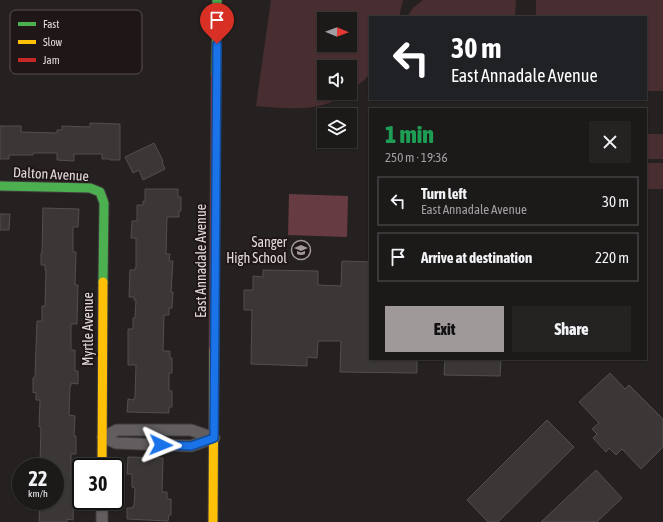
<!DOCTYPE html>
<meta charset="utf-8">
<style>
:root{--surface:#1c1919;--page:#252222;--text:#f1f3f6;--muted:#a0a0a2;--line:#3a3838;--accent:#a0999a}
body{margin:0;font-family:"Asap Condensed",sans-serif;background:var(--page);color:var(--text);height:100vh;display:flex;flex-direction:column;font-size:15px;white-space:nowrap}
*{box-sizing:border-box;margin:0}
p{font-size:13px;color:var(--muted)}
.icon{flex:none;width:22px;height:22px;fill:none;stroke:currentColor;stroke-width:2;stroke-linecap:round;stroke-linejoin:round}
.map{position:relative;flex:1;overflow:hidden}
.drawer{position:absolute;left:369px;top:108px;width:278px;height:252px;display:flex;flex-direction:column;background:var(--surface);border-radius:0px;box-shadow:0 1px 3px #0004,0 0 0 1px var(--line)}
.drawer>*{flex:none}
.guide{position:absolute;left:369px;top:16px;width:278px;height:84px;border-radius:0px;box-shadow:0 1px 3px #0004,0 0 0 1px var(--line);background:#202124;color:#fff;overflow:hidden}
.needle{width:26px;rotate:91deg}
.tools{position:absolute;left:317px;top:12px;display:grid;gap:8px}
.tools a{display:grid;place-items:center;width:40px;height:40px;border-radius:0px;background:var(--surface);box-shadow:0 1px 3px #0004,0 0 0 1px var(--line);font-size:20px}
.speed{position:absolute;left:12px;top:458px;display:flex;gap:8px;font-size:20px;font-weight:700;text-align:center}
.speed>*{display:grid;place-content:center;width:52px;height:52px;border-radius:50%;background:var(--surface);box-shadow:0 1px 3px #0004,0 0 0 1px var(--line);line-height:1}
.speed small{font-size:10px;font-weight:400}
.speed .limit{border:2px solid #111;border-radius:6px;background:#fff;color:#111}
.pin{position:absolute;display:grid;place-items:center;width:34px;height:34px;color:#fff;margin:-41px -17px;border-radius:50% 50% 50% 0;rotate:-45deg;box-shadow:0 0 4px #0007}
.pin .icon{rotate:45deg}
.me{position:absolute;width:44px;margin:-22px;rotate:92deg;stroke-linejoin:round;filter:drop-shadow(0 0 3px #0008)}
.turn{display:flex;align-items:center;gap:14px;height:84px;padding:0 16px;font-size:18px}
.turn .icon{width:52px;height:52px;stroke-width:2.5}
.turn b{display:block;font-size:28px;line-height:34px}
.round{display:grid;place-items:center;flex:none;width:42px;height:42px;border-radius:0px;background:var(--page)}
.summary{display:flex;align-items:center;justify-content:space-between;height:68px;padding:0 16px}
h1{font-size:24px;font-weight:800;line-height:30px;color:#1e9e55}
.primary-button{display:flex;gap:8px;margin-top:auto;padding:8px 16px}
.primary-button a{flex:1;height:46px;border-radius:0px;background:var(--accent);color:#111;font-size:16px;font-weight:800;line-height:46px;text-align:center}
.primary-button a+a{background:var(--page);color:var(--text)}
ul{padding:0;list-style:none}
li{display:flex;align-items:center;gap:12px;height:50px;margin:0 8px 6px;padding:0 8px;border:2px solid var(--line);border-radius:0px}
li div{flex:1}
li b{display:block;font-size:15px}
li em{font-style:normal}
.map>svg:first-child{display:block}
</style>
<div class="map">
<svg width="663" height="522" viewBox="0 0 663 522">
<rect width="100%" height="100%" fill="#262121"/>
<!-- green -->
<g fill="#482e31" fill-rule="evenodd">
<path d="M271 0H403L399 17H370V74L362 82 350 90V67H324V93H345C340 96 335 101 329 103 306 111 280 108 256 106ZM324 19H350V45H324Z"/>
<polygon points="423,0 516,0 515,17 407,17 413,8"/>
<polygon points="536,0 663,0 663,91 646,91 646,17 536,17"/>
<rect x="646" y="134" width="17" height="25"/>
<rect x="646" y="163" width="17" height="26"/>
</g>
<!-- water -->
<polygon fill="#673b42" points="289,194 348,196 347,237 288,235"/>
<!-- building -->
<g fill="#3b3737" stroke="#534f4f">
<polygon points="90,123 120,124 120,160 110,160 110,159 102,159 102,154 74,154 74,161 57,160 57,153 33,153 33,155 9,155 9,159 0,159 0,126 21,126 21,132 57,133 57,130 62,130 62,126 90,127"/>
<polygon points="154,143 163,161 162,162 165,169 143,180 139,170 133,173 125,157"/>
<polygon points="145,189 178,189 178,197 181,197 181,211 179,211 179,217 167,217 166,254 170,254 169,261 173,261 171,292 173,292 172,308 169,308 169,315 164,315 163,351 170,351 170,358 172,358 172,373 169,373 169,391 172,391 172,407 169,407 169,413 127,412 128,399 134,400 134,398 135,398 136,365 128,365 128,329 133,329 133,318 135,318 136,300 134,300 134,297 129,297 130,270 135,270 135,268 136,268 136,238 131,238 132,221 137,221 137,205 143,205 143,201 145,202"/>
<polygon points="43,208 79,209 78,227 73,227 73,252 76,252 75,285 78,285 77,324 71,324 71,350 75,350 75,371 78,371 78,384 71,383 71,386 70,386 69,415 75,416 74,436 76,436 76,454 71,454 71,479 77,479 77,492 74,492 73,520 67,519 67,522 39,522 40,501 55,501 55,465 40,465 41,427 39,427 40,400 36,400 36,392 33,393 33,378 35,376 37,321 42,321 42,306 45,306 46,270 45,270 45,265 41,265 41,253 42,253"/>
<polygon points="0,214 10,214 9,230 0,230"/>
<polygon points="342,261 370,262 370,359 417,359 417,373 340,372 341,341 318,341 317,358 307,357 307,366 251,364 252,310 244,310 244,290 253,290 253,276 263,277 263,270 318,271 318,285 341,286"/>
<polygon points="445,359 501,359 500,376 444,375"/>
<polygon points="610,373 625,389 629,385 663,419 663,447 641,469 622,449 616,455 609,448 606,452 593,438 597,434 592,429 599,423 579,402"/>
<polygon points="547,420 574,447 498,522 488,522 467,500"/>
<polygon points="128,457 163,458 162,492 167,492 167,499 171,499 171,515 169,515 168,521 127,519 127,508 133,508 133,506 134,506 135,488 132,487 132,474 127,474"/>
<polygon points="596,470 622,498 597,522 541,522"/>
</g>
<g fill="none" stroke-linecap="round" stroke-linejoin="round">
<!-- street casing -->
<g stroke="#413c3d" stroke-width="13">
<g id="street">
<polyline points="103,437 116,443 191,446 214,438"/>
<polyline points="103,437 117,430 191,430 214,438"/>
<polyline points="102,522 102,501"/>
</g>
</g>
<!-- fast casing -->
<g stroke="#413c3d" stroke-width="11">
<g id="fast">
<polyline points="216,74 217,0"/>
<polyline points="0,186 90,188 100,192 104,203 103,282"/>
</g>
</g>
<!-- slow casing -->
<g stroke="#413c3d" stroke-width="11">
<g id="slow">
<polyline points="102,467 103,282"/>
<polyline points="213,522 214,349"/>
</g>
</g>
<!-- jam casing -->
<g stroke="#413c3d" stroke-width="11">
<polyline id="jam" points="214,349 216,74"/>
</g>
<!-- street -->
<use href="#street" stroke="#625e5f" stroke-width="11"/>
<!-- fast -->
<use href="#fast" stroke="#4caf50" stroke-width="9"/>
<!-- slow -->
<use href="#slow" stroke="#ffc107" stroke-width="9"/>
<!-- jam -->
<use href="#jam" stroke="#c62828" stroke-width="9"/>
</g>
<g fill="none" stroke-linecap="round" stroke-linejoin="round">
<!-- route casing -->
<g stroke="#114b97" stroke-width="10">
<polyline id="route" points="161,445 191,446 214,438 217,44"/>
</g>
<!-- route -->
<use href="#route" stroke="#1a73e8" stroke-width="7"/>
</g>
<!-- icons -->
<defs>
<g id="school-ring" transform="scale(1)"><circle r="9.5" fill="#1f1617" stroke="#a0999a" stroke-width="1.5"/><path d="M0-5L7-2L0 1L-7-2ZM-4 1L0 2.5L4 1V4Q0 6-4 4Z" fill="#a0999a"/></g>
</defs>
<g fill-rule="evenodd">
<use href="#school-ring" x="301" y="250"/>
</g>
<g text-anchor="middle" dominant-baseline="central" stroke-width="4" stroke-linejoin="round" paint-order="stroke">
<!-- street labels -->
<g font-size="14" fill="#e1dadb" stroke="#1f1617">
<text transform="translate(51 174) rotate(3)">Dalton Avenue</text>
<text transform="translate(201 261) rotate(-90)">East Annadale Avenue</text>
<text transform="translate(88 329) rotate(-90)">Myrtle Avenue</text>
</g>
<!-- poi labels -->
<g font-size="14" fill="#e1dadb" stroke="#1f1617" text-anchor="end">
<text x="287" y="242">Sanger<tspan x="287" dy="16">High School</tspan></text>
</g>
</g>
<!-- legend -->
<rect x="10" y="10" width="132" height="64" rx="6" fill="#1f1617" stroke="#595152" stroke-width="1"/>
<rect x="18" y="22" width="18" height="4" fill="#4caf50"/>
<rect x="18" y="40" width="18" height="4" fill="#ffc107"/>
<rect x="18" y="58" width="18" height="4" fill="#c62828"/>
<g font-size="11" fill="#e1dadb">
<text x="43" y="28">Fast</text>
<text x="43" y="46">Slow</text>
<text x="43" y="64">Jam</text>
</g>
</svg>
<div class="tools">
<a><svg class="needle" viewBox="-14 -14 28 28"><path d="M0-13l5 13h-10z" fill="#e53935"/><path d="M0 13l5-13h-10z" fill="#a0a0a2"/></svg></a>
<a><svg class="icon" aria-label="sound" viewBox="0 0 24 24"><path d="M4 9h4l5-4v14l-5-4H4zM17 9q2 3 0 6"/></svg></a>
<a><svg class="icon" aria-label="layers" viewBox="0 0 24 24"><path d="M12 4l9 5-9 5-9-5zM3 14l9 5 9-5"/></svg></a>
</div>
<div class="speed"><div>22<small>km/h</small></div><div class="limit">30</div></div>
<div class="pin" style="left:217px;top:44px;background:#d93025"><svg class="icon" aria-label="arrive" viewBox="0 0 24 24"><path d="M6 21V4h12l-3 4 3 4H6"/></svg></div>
<svg class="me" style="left:161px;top:445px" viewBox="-20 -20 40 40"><path d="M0-17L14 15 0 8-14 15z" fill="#1a73e8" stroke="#fff" stroke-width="4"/></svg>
<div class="guide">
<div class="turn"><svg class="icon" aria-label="left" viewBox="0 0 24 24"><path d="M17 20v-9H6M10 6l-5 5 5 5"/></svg><div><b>30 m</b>East Annadale Avenue</div></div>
</div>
<section class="drawer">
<div class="summary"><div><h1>1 min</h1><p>250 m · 19:36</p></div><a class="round"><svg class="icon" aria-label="close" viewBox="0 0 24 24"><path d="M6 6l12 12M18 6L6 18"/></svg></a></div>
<ul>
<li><svg class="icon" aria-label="left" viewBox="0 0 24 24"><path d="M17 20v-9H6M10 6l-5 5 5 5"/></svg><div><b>Turn left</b><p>East Annadale Avenue</p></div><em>30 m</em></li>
<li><svg class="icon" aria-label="arrive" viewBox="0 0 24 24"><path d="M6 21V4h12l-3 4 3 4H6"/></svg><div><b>Arrive at destination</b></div><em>220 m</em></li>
</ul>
<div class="primary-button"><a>Exit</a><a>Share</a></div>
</section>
</div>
